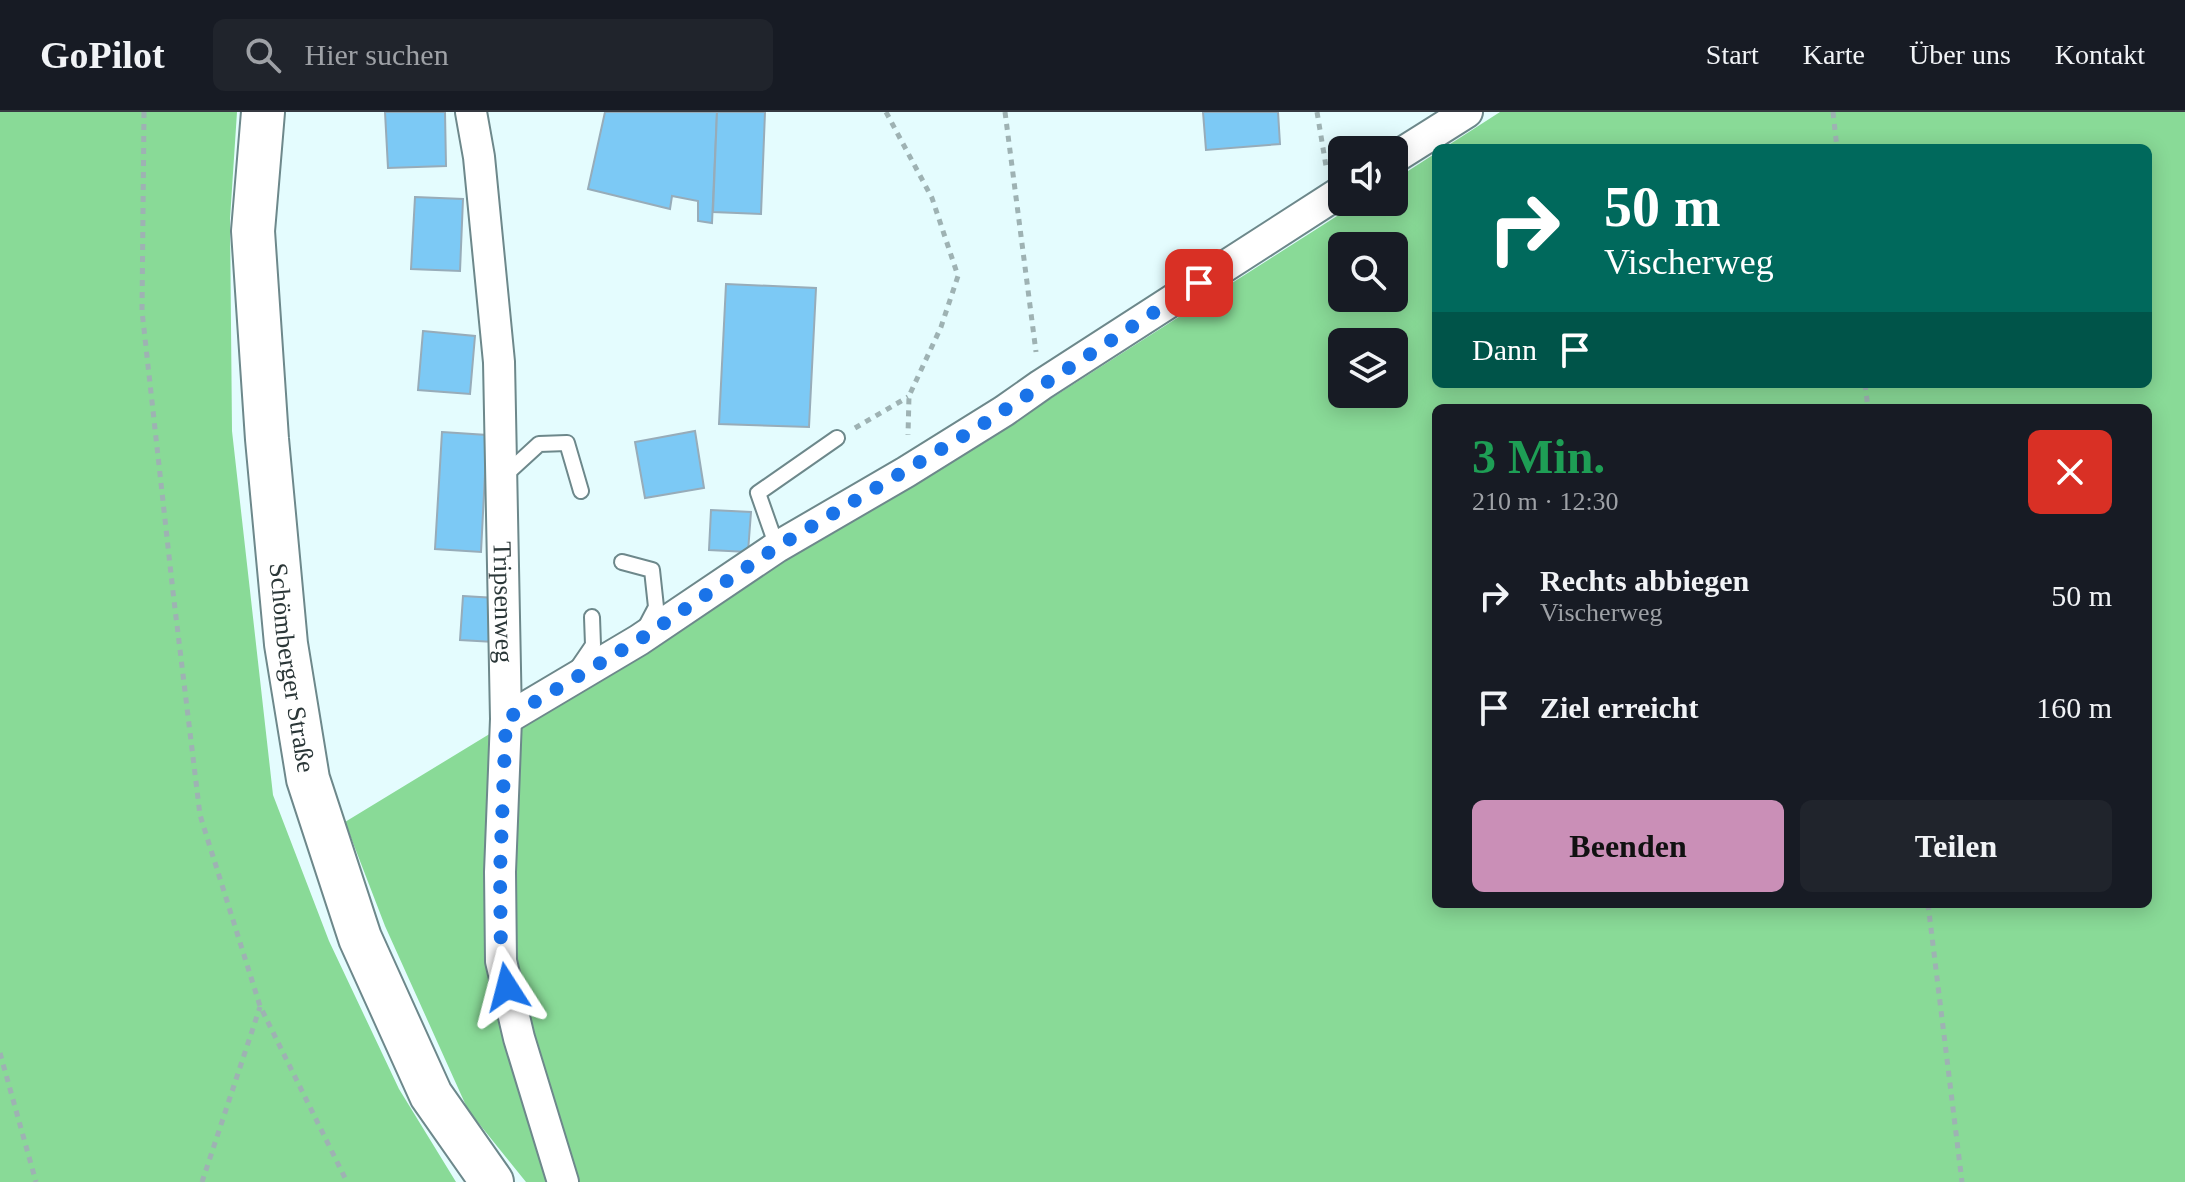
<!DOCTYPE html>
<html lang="de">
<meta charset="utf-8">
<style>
:root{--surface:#171b24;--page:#20242c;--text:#f1f3f6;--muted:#9ea1a6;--line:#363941;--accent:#ca8fb7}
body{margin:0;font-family:"Times New Roman",serif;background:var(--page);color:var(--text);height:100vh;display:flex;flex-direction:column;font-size:30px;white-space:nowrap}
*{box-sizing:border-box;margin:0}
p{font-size:26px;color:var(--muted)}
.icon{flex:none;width:44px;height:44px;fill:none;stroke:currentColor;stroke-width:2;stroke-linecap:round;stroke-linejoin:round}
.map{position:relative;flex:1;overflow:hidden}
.side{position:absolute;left:1432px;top:292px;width:720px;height:504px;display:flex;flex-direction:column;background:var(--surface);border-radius:12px;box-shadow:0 4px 20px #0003}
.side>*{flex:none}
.hud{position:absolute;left:1432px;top:32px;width:720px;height:244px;border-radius:12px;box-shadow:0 4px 20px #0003;background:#00695c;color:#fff;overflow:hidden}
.tools{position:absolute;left:1328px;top:24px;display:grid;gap:16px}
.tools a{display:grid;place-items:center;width:80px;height:80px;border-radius:12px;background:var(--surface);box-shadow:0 4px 20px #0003;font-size:40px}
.pin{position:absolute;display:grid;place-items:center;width:68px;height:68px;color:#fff;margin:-34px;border-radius:16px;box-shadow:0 4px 12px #0006}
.me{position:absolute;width:88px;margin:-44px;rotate:351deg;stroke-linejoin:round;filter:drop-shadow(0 0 6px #0008)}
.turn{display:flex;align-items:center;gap:28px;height:168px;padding:0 40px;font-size:36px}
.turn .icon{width:104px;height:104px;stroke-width:2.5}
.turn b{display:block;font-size:56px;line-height:68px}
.then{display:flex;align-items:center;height:76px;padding:0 40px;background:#0003;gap:16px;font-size:30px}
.round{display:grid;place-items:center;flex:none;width:84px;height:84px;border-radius:12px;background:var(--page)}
.headline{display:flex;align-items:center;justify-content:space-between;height:136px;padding:0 40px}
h1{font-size:48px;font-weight:700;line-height:60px;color:#1e9e55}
.primary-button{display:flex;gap:16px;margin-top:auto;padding:16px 40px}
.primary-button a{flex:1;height:92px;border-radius:12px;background:var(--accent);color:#111;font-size:32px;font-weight:700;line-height:92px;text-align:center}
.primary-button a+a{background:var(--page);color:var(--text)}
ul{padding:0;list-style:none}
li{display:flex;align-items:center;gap:24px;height:112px;padding:0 40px}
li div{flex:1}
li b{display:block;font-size:30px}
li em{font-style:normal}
header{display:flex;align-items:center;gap:48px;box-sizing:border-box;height:112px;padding:0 40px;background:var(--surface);border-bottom:2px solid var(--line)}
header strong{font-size:38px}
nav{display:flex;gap:44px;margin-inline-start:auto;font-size:28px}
.search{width:560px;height:72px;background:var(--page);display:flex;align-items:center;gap:20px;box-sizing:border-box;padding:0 28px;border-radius:12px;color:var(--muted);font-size:30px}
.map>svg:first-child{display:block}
</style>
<header>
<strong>GoPilot</strong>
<div class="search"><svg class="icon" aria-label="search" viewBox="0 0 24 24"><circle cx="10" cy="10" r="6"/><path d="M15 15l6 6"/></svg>Hier suchen</div>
<nav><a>Start</a><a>Karte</a><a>Über uns</a><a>Kontakt</a></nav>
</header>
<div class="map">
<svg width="2185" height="1070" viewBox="0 0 2185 1070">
<rect width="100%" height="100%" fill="#e4fcfe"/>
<!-- forest -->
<g fill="#89da97" fill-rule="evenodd">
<polygon points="0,0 237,0 230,107 232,319 273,683 329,829 399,977 456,1070 0,1070"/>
<path d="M1500 0H2185V1070H526L468 998 385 814 345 710 772 450 1058 282 1359 90H1394V68L1436 41V272H2148V36H1444ZM1342 134H1394V186H1342ZM1342 230H1394V282H1342ZM1436 296H2148V792H1436Z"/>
</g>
<!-- building -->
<g fill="#7cc9f5" stroke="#97acb9" stroke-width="2">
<polygon points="385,0 445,0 446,54 388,56"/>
<polygon points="605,0 717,0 712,111 698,109 698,89 672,84 670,97 588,77"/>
<polygon points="717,0 765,0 761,102 713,100"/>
<polygon points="1203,0 1278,0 1280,32 1206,38"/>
<polygon points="415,85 463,87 460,159 411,157"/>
<polygon points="726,172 816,176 809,315 719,312"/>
<polygon points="423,219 475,224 470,282 418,278"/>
<polygon points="695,319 704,376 645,386 635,330"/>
<polygon points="442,320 487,323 481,440 435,437"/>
<polygon points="711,398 751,400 748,440 709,438"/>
<polygon points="463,484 496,486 494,530 460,528"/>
</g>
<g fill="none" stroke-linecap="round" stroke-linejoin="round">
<!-- service casing -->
<g stroke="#6d888b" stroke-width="18">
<g id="service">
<polyline points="504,364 539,332 567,331 581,379"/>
<polyline points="777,435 758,381 837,326"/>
<polyline points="622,450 652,458 656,495 646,514"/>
<polyline points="578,555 593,533 592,505"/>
</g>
</g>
<!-- minor casing -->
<g stroke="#6d888b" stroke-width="34">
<g id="minor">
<path id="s1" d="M471 0 479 45 499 250 506 607 500 760 501 849 519 926 563 1070"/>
<polyline points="1394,46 1467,0"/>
<polyline points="506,607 639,528 777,435 906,360 1004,299 1041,273 1342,79"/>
</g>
</g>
<!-- secondary casing -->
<g stroke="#6d888b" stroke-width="46">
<g id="secondary">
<path id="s2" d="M263 0 253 119 267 327 286 532 308 667 360 826 431 983 492 1070"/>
</g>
</g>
<!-- path -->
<g stroke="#9eb2b3" stroke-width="5" stroke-dasharray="6 6" stroke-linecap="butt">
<polyline points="144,0 142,199 173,480 200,703 260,894 347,1070"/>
<polyline points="886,0 932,86 958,164 941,215 909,284 908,323"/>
<polyline points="1005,0 1036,240"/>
<polyline points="1317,0 1326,54"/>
<polyline points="1833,0 1837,36"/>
<polyline points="1865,272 1868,296"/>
<polyline points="855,316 908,285"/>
<polyline points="1928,792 1962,1070"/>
<polyline points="0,941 36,1070"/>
<polyline points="202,1070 260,895"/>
</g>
<!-- service -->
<use href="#service" stroke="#fff" stroke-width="14"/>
<!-- minor -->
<use href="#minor" stroke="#fff" stroke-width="30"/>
<!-- secondary -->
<use href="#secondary" stroke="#fff" stroke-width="42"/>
</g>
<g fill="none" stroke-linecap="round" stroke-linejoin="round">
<!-- route -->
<polyline stroke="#1a73e8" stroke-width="14" stroke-dasharray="0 25.2" points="507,875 501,849 500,760 506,607 639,528 777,435 980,314 1199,171"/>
</g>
<g text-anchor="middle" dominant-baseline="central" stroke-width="6" stroke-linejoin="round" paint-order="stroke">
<!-- street labels -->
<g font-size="26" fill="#2b3738" stroke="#e4fcfe">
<text stroke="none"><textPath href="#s1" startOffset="492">Tripsenweg</textPath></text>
<text stroke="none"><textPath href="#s2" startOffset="558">Schömberger Straße</textPath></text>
</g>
</g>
</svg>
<div class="tools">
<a><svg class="icon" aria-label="sound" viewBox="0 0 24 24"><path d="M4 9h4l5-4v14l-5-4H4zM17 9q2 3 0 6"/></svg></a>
<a><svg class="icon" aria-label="search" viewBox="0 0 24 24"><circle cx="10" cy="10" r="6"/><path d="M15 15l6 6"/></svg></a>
<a><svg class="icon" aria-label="layers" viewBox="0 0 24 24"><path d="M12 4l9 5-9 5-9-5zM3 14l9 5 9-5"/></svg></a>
</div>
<div class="pin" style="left:1199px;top:171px;background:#d93025"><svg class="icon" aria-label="arrive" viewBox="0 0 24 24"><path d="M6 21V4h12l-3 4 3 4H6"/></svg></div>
<svg class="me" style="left:507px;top:875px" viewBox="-20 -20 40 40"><path d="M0-17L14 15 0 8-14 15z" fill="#1a73e8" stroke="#fff" stroke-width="4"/></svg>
<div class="hud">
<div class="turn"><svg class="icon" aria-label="right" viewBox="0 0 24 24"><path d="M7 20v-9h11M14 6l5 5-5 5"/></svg><div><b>50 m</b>Vischerweg</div></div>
<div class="then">Dann<svg class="icon" aria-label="arrive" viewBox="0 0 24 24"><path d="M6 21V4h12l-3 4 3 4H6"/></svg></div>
</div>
<section class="side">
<div class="headline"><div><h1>3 Min.</h1><p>210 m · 12:30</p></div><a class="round" style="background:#d93025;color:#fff"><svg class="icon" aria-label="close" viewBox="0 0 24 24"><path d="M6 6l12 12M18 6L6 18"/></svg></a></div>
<ul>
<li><svg class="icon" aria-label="right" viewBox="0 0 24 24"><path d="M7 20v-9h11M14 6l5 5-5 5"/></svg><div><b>Rechts abbiegen</b><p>Vischerweg</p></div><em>50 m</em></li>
<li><svg class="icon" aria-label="arrive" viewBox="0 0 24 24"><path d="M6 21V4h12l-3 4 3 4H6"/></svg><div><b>Ziel erreicht</b></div><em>160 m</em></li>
</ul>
<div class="primary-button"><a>Beenden</a><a>Teilen</a></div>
</section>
</div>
